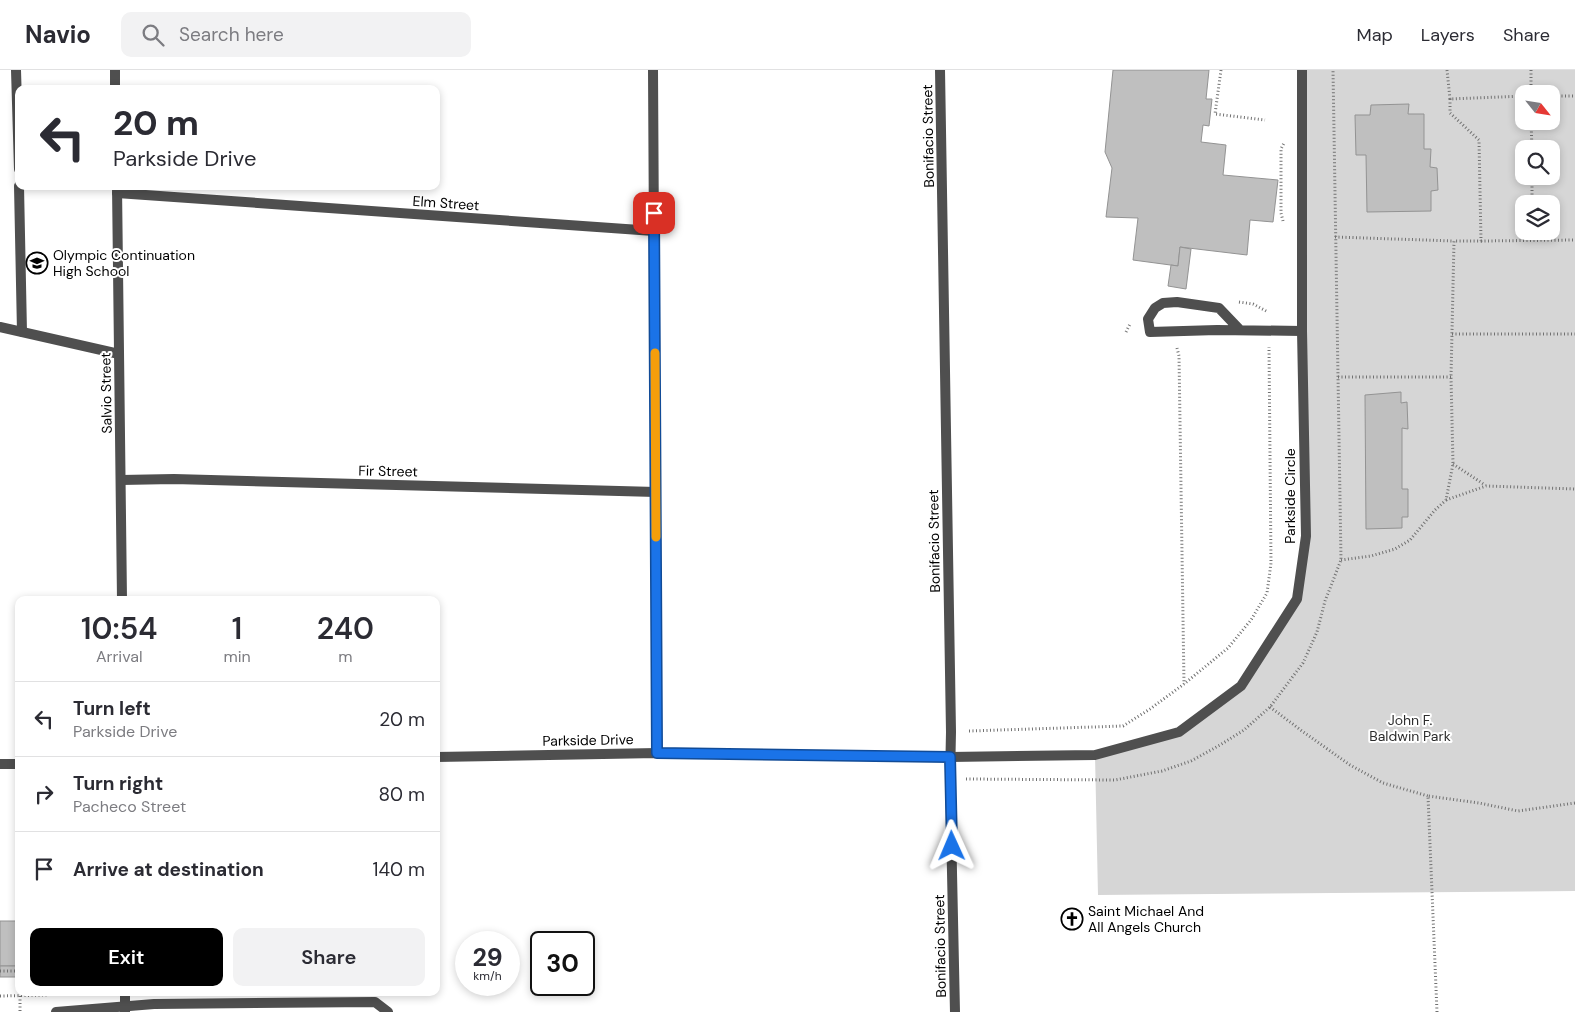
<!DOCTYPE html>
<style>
:root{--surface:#fff;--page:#f2f2f3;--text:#2b2b33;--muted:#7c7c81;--line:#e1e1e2;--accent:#000}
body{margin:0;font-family:"DM Sans",sans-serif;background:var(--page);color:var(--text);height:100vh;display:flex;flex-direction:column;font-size:19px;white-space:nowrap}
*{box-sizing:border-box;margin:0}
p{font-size:16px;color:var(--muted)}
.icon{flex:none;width:28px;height:28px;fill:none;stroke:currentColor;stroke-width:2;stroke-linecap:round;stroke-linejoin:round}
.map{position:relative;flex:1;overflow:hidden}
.side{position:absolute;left:15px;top:526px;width:425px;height:400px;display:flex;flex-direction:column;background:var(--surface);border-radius:10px;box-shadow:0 2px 8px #0003}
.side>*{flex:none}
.hud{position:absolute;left:15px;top:15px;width:425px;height:105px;border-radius:10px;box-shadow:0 2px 8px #0003;background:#fff;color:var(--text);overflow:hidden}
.needle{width:32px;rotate:120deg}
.buttons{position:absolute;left:1515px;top:15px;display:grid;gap:10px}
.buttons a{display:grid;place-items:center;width:45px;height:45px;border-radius:10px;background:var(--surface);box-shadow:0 2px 8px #0003;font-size:25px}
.speed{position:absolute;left:455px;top:861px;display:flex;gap:10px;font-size:25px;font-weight:700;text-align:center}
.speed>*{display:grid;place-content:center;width:65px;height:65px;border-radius:50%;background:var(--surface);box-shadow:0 2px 8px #0003;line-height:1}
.speed small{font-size:12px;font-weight:400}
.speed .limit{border:2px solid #111;border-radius:8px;background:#fff;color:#111}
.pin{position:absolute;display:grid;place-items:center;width:42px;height:42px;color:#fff;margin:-21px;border-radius:10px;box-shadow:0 2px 8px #0006}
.me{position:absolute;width:55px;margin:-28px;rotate:359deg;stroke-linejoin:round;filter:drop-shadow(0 0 4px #0008)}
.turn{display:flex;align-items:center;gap:18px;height:105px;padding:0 15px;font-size:22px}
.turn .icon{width:65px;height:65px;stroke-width:2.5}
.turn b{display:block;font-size:35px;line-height:42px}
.eta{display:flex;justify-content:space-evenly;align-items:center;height:85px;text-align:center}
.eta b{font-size:30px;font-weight:600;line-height:35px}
.action{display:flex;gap:10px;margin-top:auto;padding:10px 15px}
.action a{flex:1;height:58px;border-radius:10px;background:var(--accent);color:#fff;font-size:20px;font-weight:600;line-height:58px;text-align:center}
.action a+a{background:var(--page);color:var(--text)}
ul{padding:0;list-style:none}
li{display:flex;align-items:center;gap:15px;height:75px;padding:0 15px;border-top:1px solid var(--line)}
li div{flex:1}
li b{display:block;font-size:19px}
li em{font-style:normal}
header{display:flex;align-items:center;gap:30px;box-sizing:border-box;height:70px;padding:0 25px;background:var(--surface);border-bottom:1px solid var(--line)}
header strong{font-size:24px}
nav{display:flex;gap:28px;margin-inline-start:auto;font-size:18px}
.search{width:350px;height:45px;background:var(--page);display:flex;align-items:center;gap:12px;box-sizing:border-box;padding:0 18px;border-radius:10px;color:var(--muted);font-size:19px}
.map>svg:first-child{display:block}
</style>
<header>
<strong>Navio</strong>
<div class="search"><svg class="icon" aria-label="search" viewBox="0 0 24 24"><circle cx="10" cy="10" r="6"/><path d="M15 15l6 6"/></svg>Search here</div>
<nav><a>Map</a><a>Layers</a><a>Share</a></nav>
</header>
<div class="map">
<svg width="1575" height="942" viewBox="0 0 1575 942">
<rect width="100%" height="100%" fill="#fff"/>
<!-- green -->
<path fill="#d6d6d6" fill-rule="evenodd" d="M1302 0H1575V821L1098 825 1095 685 1179 662 1241 616 1297 529 1306 466ZM1524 24H1551V51H1524ZM1524 79H1551V106H1524ZM1524 134H1551V161H1524Z"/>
<!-- building -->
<g fill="#bfbfbf" stroke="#939393">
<polygon points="1113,0 1209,0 1206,29 1212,29 1209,56 1203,55 1201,72 1226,75 1223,105 1278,110 1273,152 1250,150 1247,185 1180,177 1178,196 1133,190 1138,148 1106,147 1112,98 1105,82"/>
<polygon points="1409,34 1408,44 1424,44 1424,79 1431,79 1430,97 1437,98 1438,120 1431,121 1431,141 1367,142 1366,85 1356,85 1355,45 1370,45 1371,35"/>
<polygon points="1180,177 1191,179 1186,219 1168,216 1171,195 1178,196"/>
<polygon points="1401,322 1401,333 1407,332 1408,359 1402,358 1402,419 1408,419 1408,447 1402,447 1402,458 1366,459 1365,325"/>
<rect x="0" y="851" width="19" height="45"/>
<rect x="0" y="896" width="19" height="11"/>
</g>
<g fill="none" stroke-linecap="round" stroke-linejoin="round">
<!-- path -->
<g stroke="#717171" stroke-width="3" stroke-dasharray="1 2.5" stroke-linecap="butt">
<polyline points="1221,0 1215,44 1265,50"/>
<polyline points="1447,0 1450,29 1524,26"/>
<polyline points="1531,0 1531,24"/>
<polyline points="1551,26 1575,26"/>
<polyline points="1531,51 1532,79"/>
<polyline points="1532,106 1532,134"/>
<polyline points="1283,151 1281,143 1281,79 1284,73"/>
<polyline points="1533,161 1533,171"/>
<polyline points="1335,167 1454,171"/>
<polyline points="1481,171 1575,170"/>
<polyline points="1239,232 1253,234 1268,242"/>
<polyline points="1126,262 1130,254"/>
<polyline points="1452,264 1575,264"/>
<polyline points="1177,278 1179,286 1184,614"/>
<polyline points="1338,307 1451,307"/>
<polyline points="1453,394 1485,415"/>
<polyline points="1446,430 1486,416 1575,419"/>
<polyline points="1341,490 1371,486 1395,479 1410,470 1435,440 1446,430 1453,394 1451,307 1454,171 1481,171 1479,70 1450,43 1450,29"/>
<polyline points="1270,637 1302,661 1350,695 1383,713 1428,726"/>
<polyline points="969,661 1123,656 1150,639 1184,614 1228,578 1251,550 1267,523 1271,493 1269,277"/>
<polyline points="966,709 1115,710 1162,701 1191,691 1220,675 1244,660 1270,637 1303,593 1317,562 1325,531 1341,490 1333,0"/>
<polyline points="0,901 19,901"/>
<polyline points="0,926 48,925"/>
<polyline points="20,926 20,942"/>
<polyline points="1437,942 1428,726 1479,733 1518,741 1575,733"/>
</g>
<!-- service -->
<g stroke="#4f4f4f" stroke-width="10">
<polyline points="16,0 19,99"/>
<polyline points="19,116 22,262"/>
<polyline points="0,257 119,284"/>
<polyline points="1240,260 1219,238 1177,232 1163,233 1155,238 1148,249 1150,262 1217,260 1302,261"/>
<polyline points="56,942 154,934 375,932 388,942"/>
</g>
<!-- minor -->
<g stroke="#4f4f4f" stroke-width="10">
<polyline points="653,0 657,683"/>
<polyline points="940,0 951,662 950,709 955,942"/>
<polyline points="117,123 654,161"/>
<polyline points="121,410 174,409 656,422"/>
<polyline points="436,687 657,683 950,687 1095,685 1179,662 1241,616 1297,529 1306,466 1302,261 1302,0"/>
<polyline points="0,694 19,694"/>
</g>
<!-- tertiary -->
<g stroke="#4f4f4f" stroke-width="10">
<polyline points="115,0 115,19"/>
<polyline points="117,116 122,530"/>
<polyline points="125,922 125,942"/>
</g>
</g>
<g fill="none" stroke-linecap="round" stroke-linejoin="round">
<!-- route casing -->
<g stroke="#114b97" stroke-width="12">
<polyline id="route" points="654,143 657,683 950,687 952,776"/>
</g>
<!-- route -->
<use href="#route" stroke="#1a73e8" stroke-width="9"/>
<!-- slow -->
<polyline stroke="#f59e0b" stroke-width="9" points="655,283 656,467"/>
</g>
<!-- icons -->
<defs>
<g id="school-ring" transform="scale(1.125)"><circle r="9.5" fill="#fff" stroke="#000" stroke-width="1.5"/><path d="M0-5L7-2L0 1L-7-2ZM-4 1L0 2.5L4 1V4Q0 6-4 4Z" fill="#000"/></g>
<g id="church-ring" transform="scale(1.125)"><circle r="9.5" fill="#fff" stroke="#000" stroke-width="1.5"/><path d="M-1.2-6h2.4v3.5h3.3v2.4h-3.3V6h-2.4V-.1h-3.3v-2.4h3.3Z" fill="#000"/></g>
</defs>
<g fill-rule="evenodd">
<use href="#school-ring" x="37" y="193"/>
<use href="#church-ring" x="1072" y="849"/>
</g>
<g text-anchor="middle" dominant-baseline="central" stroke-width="4" stroke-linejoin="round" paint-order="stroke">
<!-- street labels -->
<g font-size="14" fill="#000" stroke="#fff">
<text transform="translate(928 66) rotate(-91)">Bonifacio Street</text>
<text transform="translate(446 133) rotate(4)">Elm Street</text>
<text transform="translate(106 323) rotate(-91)">Salvio Street</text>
<text transform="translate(388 401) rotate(1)">Fir Street</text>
<text transform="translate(1290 426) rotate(-90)">Parkside Circle</text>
<text transform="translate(934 471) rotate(-91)">Bonifacio Street</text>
<text transform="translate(588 670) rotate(-1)">Parkside Drive</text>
<text transform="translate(940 876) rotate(-91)">Bonifacio Street</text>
</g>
<!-- poi labels -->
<g font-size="14" fill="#000" stroke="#fff" text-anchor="start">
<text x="53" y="185">Olympic Continuation<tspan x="53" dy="16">High School</tspan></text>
<text x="1088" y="841">Saint Michael And<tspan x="1088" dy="16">All Angels Church</tspan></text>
</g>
<!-- park labels -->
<g font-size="14" fill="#2d2d2d" stroke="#fff">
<text x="1410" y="650">John F.<tspan x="1410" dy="16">Baldwin Park</tspan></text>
</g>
</g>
</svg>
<div class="buttons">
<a><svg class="needle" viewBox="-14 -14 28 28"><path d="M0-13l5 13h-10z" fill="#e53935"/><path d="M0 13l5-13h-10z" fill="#7c7c81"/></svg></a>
<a><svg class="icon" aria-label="search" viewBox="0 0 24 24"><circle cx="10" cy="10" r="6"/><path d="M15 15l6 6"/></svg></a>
<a><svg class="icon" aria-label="layers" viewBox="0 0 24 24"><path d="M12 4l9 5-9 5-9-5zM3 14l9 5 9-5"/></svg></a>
</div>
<div class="speed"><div>29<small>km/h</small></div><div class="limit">30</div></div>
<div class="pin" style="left:654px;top:143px;background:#d93025"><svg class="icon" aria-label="arrive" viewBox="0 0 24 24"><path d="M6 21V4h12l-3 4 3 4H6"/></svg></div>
<svg class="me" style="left:952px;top:776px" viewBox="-20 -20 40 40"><path d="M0-17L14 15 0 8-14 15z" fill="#1a73e8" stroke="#fff" stroke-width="4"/></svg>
<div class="hud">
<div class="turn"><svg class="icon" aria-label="left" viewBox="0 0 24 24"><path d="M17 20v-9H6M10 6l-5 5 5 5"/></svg><div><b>20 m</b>Parkside Drive</div></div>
</div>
<section class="side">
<div class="eta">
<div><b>10:54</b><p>Arrival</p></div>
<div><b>1</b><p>min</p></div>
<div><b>240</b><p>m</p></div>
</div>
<ul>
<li><svg class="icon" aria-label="left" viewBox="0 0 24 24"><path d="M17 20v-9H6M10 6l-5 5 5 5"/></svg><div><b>Turn left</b><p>Parkside Drive</p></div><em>20 m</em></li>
<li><svg class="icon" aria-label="right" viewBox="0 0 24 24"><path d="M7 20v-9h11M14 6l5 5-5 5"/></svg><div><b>Turn right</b><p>Pacheco Street</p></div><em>80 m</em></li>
<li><svg class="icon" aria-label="arrive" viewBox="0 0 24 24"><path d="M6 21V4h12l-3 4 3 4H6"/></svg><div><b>Arrive at destination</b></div><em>140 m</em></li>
</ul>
<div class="action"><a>Exit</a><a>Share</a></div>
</section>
</div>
